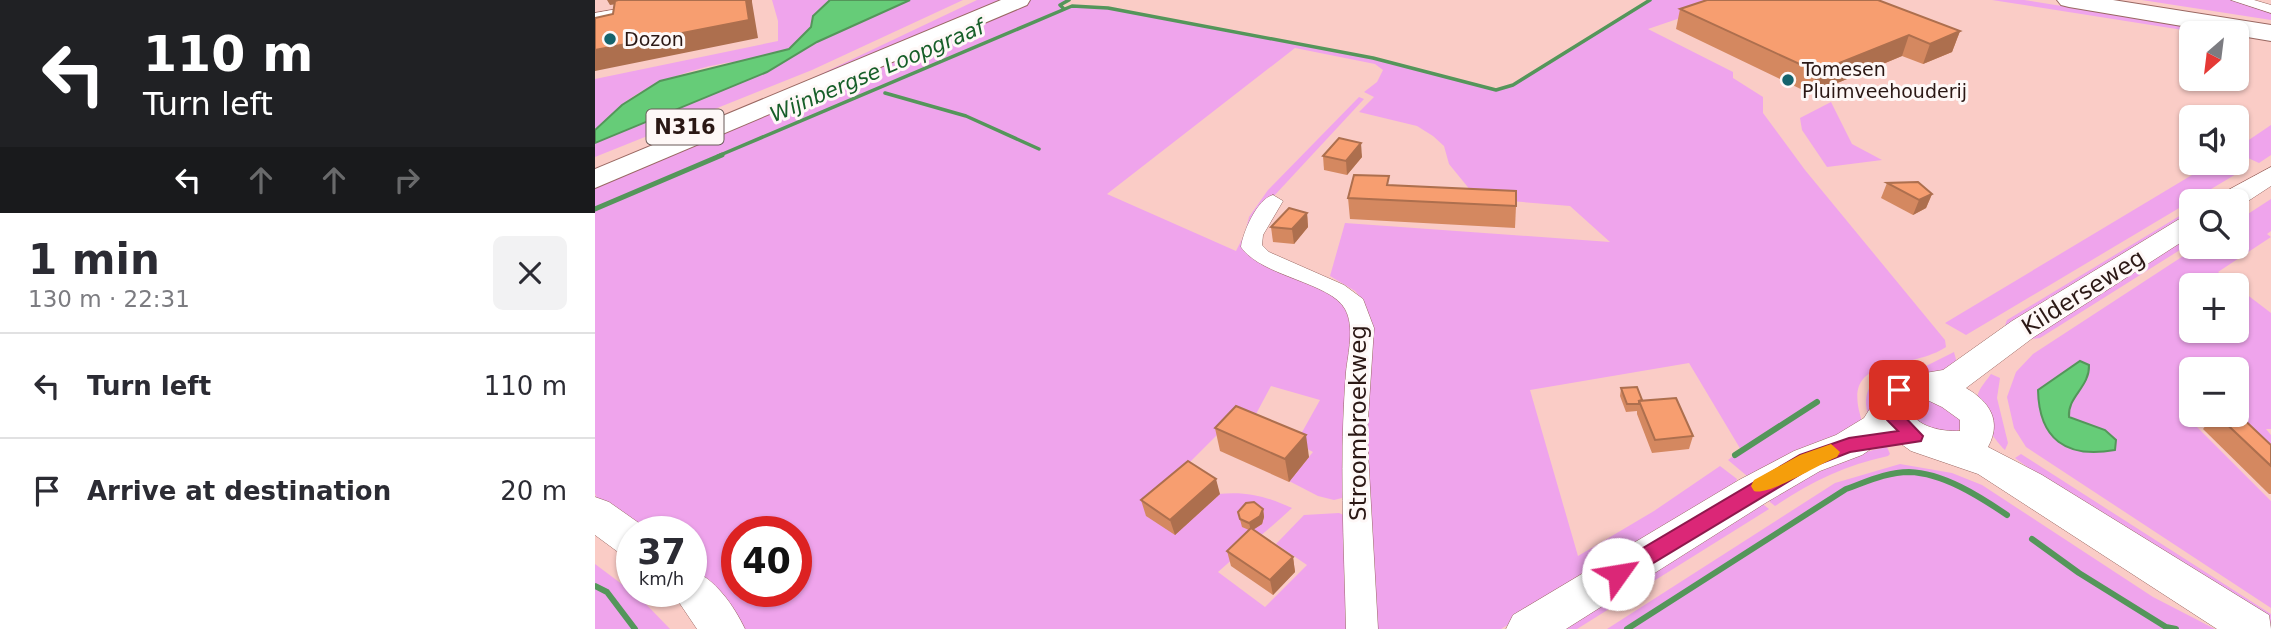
<!DOCTYPE html>
<meta charset="utf-8">
<style>
:root{--surface:#fff;--page:#f2f2f3;--text:#2b2b33;--muted:#7c7c81;--line:#e1e1e2}
body{margin:0;font-family:"DejaVu Sans",sans-serif;background:var(--page);color:var(--text);height:100vh;display:flex;flex-direction:column;font-size:26px;white-space:nowrap}
*{box-sizing:border-box;margin:0}
p{font-size:23px;color:var(--muted)}
.icon{flex:none;width:38px;height:38px;fill:none;stroke:currentColor;stroke-width:2;stroke-linecap:round;stroke-linejoin:round}
.map{position:relative;flex:1;overflow:hidden}
.drawer{display:flex;flex-direction:column;background:var(--surface);width:595px}
.drawer>*{flex:none}
.guide{background:#202124;color:#fff;overflow:hidden}
.needle{width:46px;rotate:208deg}
.controls{position:absolute;left:1584px;top:21px;display:grid;gap:14px}
.controls a{display:grid;place-items:center;width:70px;height:70px;border-radius:10px;background:var(--surface);box-shadow:0 2px 5px #0004;font-size:35px}
.speed{position:absolute;left:21px;top:516px;display:flex;gap:14px;font-size:35px;font-weight:700;text-align:center}
.speed>*{display:grid;place-content:center;width:91px;height:91px;border-radius:50%;background:var(--surface);box-shadow:0 2px 5px #0004;line-height:1}
.speed small{font-size:18px;font-weight:400}
.speed .limit{border:10px solid #d22;background:#fff;color:#111}
.pin{position:absolute;display:grid;place-items:center;width:60px;height:60px;color:#fff;margin:-30px;border-radius:14px;box-shadow:0 4px 10px #0006}
.me{position:absolute;width:77px;margin:-38px;rotate:58deg;stroke-linejoin:round;filter:drop-shadow(0 0 5px #0008)}
.turn{display:flex;align-items:center;gap:24px;height:147px;padding:0 28px;font-size:32px}
.turn .icon{width:91px;height:91px;stroke-width:2.5}
.turn b{display:block;font-size:49px;line-height:60px}
.lanes{display:flex;align-items:center;height:66px;padding:0 28px;background:#0003;justify-content:center;gap:35px;direction:ltr}
.lanes .off{opacity:.35}
.round{display:grid;place-items:center;flex:none;width:74px;height:74px;border-radius:10px;background:var(--page)}
.overview{display:flex;align-items:center;justify-content:space-between;height:119px;padding:0 28px}
h1{font-size:42px;font-weight:700;line-height:52px}
ul{padding:0;list-style:none}
li{display:flex;align-items:center;gap:21px;height:105px;padding:0 28px;border-top:2px solid var(--line)}
li div{flex:1}
li b{display:block;font-size:26px}
li em{font-style:normal}
main{display:flex;flex:1;min-height:0}
.map>svg:first-child{display:block}
</style>
<main>
<section class="drawer">
<div class="guide">
<div class="turn"><svg class="icon" aria-label="left" viewBox="0 0 24 24"><path d="M17 20v-9H6M10 6l-5 5 5 5"/></svg><div><b>110 m</b>Turn left</div></div>
<div class="lanes"><svg class="icon" aria-label="left" viewBox="0 0 24 24"><path d="M17 20v-9H6M10 6l-5 5 5 5"/></svg><svg class="icon off" aria-label="ahead" viewBox="0 0 24 24"><path d="M12 20V5M6 11l6-6 6 6"/></svg><svg class="icon off" aria-label="ahead" viewBox="0 0 24 24"><path d="M12 20V5M6 11l6-6 6 6"/></svg><svg class="icon off" aria-label="right" viewBox="0 0 24 24"><path d="M7 20v-9h11M14 6l5 5-5 5"/></svg></div>
</div>
<div class="overview"><div><h1>1 min</h1><p>130 m · 22:31</p></div><a class="round"><svg class="icon" aria-label="close" viewBox="0 0 24 24"><path d="M6 6l12 12M18 6L6 18"/></svg></a></div>
<ul>
<li><svg class="icon" aria-label="left" viewBox="0 0 24 24"><path d="M17 20v-9H6M10 6l-5 5 5 5"/></svg><div><b>Turn left</b></div><em>110 m</em></li>
<li><svg class="icon" aria-label="arrive" viewBox="0 0 24 24"><path d="M6 21V4h12l-3 4 3 4H6"/></svg><div><b>Arrive at destination</b></div><em>20 m</em></li>
</ul>
</section>
<div class="map">
<svg width="1676" height="629" viewBox="0 0 1676 629">
<rect width="100%" height="100%" fill="#faccc6"/>
<!-- green -->
<g fill="#efa4ec" fill-rule="evenodd">
<path d="M177 0H239L225 28 177 63C139 53 59 78 28 104 18 113 9 126 0 137V79L183 41V21Z"/>
<polygon points="315,0 368,0 217,70 0,157 0,143 172,72 223,42"/>
<polygon points="382,0 418,0 165,103"/>
<path d="M432 0H474L466 4 468 8 486 5 513 8 778 58 901 90 918 85 1055 0H1138L1053 29 1138 72V78L1168 97V113L1210 170 1350 340 1351 347C1312 373 1242 352 1268 424L1152 476 1133 460 1146 450 1094 363 935 390 983 556 1059 511 1125 466 1142 479 1139 489 906 629H777L767 299 760 291 735 276 750 223 1015 242 975 206 903 200 876 191 854 164 849 146 838 136 822 126 764 112 779 97 769 92 782 82 788 70 780 64 700 48 512 194 641 251 650 233 654 217 673 190 764 97 769 99 665 211 654 243 758 306 752 491 747 498 739 500 723 496 694 481 718 452 701 443 725 400 676 386 661 414 647 410 587 470 623 494C651 491 671 496 697 508 673 531 648 549 623 572L670 607 712 565 681 544 709 515 744 513 751 516 760 629H149L135 605 96 566V532H50L2 499 0 493V184ZM142 532H201V592H142Z"/>
<polygon points="1397,0 1429,0 1635,33 1607,33"/>
<polygon points="1547,0 1639,0 1676,10 1676,20"/>
<polygon points="1236,102 1257,144 1287,160 1232,167 1207,130 1205,118"/>
<polygon points="1676,125 1676,155 1664,163 1642,153 1642,148"/>
<polygon points="1642,160 1653,167 1371,335 1350,323 1617,163 1642,163"/>
<polygon points="1676,199 1676,231 1672,234 1676,237 1623,272 1640,285 1596,285 1596,331 1642,331 1642,287 1676,313 1676,429 1671,429 1676,435 1676,459 1661,459 1615,415 1642,415 1642,369 1596,369 1596,410 1586,411 1676,501 1676,608 1431,447 1419,428 1412,397 1421,372 1438,354 1602,247 1642,247 1642,221"/>
<polygon points="1596,209 1596,216 1409,328 1412,320"/>
<polygon points="1596,235 1596,243 1445,338 1430,340"/>
<path d="M1359 352 1362 363 1276 421C1267 403 1270 388 1285 374L1331 366Z"/>
<path d="M1396 374 1405 378 1402 398 1413 443 1410 450C1398 439 1379 410 1383 394 1385 387 1392 380 1396 374Z"/>
<polygon points="1323,396 1359,407 1368,426 1359,434 1350,436 1315,420 1311,402"/>
<path d="M1292 447 1295 454 1293 456C1250 465 1216 482 1180 506L1170 498C1208 475 1248 456 1292 447Z"/>
<polygon points="1426,454 1676,614 1676,629 1435,469 1420,458"/>
<polygon points="1305,464 1357,473 1387,485 1558,597 1620,629 1012,629 1240,483"/>
<polygon points="1164,501 1174,509 982,629 960,629"/>
<polygon points="0,564 44,597 75,629 0,629"/>
</g>
<!-- water -->
<g fill="#66cc78" stroke="#54965a" stroke-width="2">
<polygon points="235,0 315,0 222,42 172,72 0,143 0,130 27,105 65,81 194,49 216,27 218,16"/>
<path d="M1485 361 1494 365C1495 387 1472 397 1474 417L1510 430 1521 440 1520 450C1471 459 1444 439 1443 390Z"/>
</g>
<g fill="none" stroke-linecap="round" stroke-linejoin="round">
<!-- stream-far2 -->
<g stroke="#54965a" stroke-width="3.5">
<polyline points="468,8 465,5 474,0"/>
<polyline points="290,93 371,116 444,149"/>
<polyline points="123,156 477,6 513,8 778,58 901,90 918,85 1055,0"/>
</g>
<!-- stream-far1 -->
<polyline stroke="#54965a" stroke-width="5" points="0,209 127,155"/>
<!-- stream -->
<g stroke="#54965a" stroke-width="6">
<polyline points="1140,455 1222,402"/>
<polyline points="1437,539 1484,573 1571,627 1581,629"/>
<polyline points="0,586 12,592 40,629"/>
<path d="M1032 629 1251 489C1271 482 1292 472 1314 472 1348 473 1384 496 1412 515"/>
</g>
<!-- street casing -->
<g stroke="#996761" stroke-width="1">
<g id="street">
<polygon points="73,0 104,0 97,4 0,21 0,13"/>
<polygon points="1636,0 1659,0 1676,5 1676,13"/>
<path d="M678 195 688 201 668 235 667 245 674 252 749 285 768 299 779 328 772 434 783 629H751C749 543 744 458 751 372 753 353 760 327 750 309 735 282 667 277 646 247 648 232 662 199 678 195Z"/>
</g>
</g>
<!-- secondary casing -->
<g stroke="#996761" stroke-width="1">
<g id="secondary">
<polygon points="1676,167 1676,186 1644,207 1642,201 1620,201 1624,195"/>
<path d="M1596 216V236L1439 337 1371 388C1395 402 1407 421 1393 447L1447 475 1674 615 1676 629H1622L1383 474 1316 451 1295 436 1267 455 1225 471 1172 502 971 629H911L918 615 1144 480 1199 451 1241 435 1269 418 1291 383 1312 376 1348 370 1417 321 1586 218ZM1328 398 1347 407 1365 420V431C1346 432 1314 426 1314 403Z"/>
<polygon points="0,497 14,502 51,528 53,532 37,532 37,557 23,552 0,535"/>
<path d="M96 570C120 578 139 606 150 629H102L77 592H96Z"/>
</g>
</g>
<!-- primary casing -->
<g stroke="#996761" stroke-width="2">
<polygon id="primary" points="406,0 435,0 432,5 0,188 0,169"/>
</g>
<!-- highway casing -->
<g stroke="#996761" stroke-width="2">
<polygon id="highway" points="1462,0 1518,0 1676,25 1676,41 1474,7 1466,5"/>
</g>
<!-- street -->
<use href="#street" fill="#fff" fill-rule="evenodd"/>
<!-- secondary -->
<use href="#secondary" fill="#fff" fill-rule="evenodd"/>
<!-- primary -->
<use href="#primary" fill="#fff" fill-rule="evenodd"/>
<!-- highway -->
<use href="#highway" fill="#fff" fill-rule="evenodd"/>
</g>
<!-- wall -->
<g fill="#d48860">
<polygon points="1085,9 1365,31 1357,52 1328,64 1307,56 1216,94 1081,29"/>
<polygon points="728,156 767,157 752,175 729,170"/>
<polygon points="1292,183 1337,194 1331,208 1318,215 1286,198"/>
<polygon points="794,185 921,206 920,228 755,219 753,198"/>
<polygon points="712,213 713,227 699,244 678,242 676,227"/>
<polygon points="1026,388 1047,400 1098,436 1094,449 1057,453 1042,414 1042,411 1031,412 1025,396"/>
<polygon points="1619,415 1642,415 1676,445 1676,494 1674,494 1608,429"/>
<polygon points="620,428 714,457 694,482 625,451"/>
<polygon points="625,494 580,535 551,516 546,500"/>
<polygon points="668,509 669,517 667,524 658,530 698,557 700,572 678,595 636,566 632,551 654,530 647,527 643,512"/>
</g>
<!-- shaded-wall -->
<g fill="#ad6f4e">
<polygon points="12,0 53,0 15,5"/>
<polygon points="151,0 157,0 157,2 163,38 0,71 0,50"/>
<polygon points="1365,31 1357,52 1328,64 1335,44"/>
<polygon points="1314,35 1307,56 1216,94 1222,72"/>
<polygon points="766,143 767,157 752,175 751,161"/>
<polygon points="1337,194 1331,208 1318,215 1324,200"/>
<polygon points="712,213 713,227 699,244 697,229"/>
<polygon points="711,435 714,457 694,482 690,459"/>
<polygon points="621,479 625,494 580,535 575,520"/>
<polygon points="668,509 669,517 667,524 656,531 654,523"/>
<polygon points="698,557 700,572 678,595 675,580"/>
</g>
<!-- building -->
<g fill="#f79e70" stroke="#ad6f4e" stroke-width="2">
<polygon points="23,0 151,0 154,20 0,50 0,18 18,14 20,1"/>
<polygon points="1112,0 1283,0 1365,31 1335,44 1314,35 1222,72 1085,9"/>
<polygon points="744,138 766,143 751,161 728,156"/>
<polygon points="759,175 794,176 792,185 921,191 921,206 753,198"/>
<polygon points="1323,182 1337,194 1324,200 1292,183"/>
<polygon points="694,208 712,213 697,229 676,227"/>
<polygon points="1042,387 1047,400 1044,401 1044,404 1032,404 1026,388"/>
<polygon points="1081,398 1098,436 1060,440 1044,401"/>
<polygon points="641,406 711,435 690,459 620,428"/>
<polygon points="1642,413 1676,445 1676,466 1622,415 1642,415"/>
<polygon points="593,461 621,479 575,520 546,500"/>
<polygon points="659,502 668,509 665,516 654,523 645,519 643,512 651,503"/>
<polygon points="656,528 698,557 675,580 632,551"/>
</g>
<!-- route -->
<polygon fill="#db2777" stroke="#8e194d" stroke-width="2" points="1304,384 1313,390 1306,399 1306,413 1328,436 1326,441 1255,452 1219,466 1030,580 1023,583 1016,580 1013,574 1016,567 1205,455 1254,438 1303,431 1292,420 1286,405 1291,392"/>
<!-- slow -->
<path fill="#f59e0b" d="M1236 444 1245 452 1242 457C1224 464 1174 496 1159 491L1156 486 1159 480 1205 455Z"/>
<!-- markers -->
<g fill="#15636c" stroke="#fef8f7" stroke-width="2.5">
<circle cx="15" cy="39" r="7"/>
<circle cx="1193" cy="80" r="7"/>
</g>
<g text-anchor="middle" dominant-baseline="central" stroke-width="6" stroke-linejoin="round" paint-order="stroke">
<!-- far-poi labels -->
<g font-size="19" fill="#2b1815" stroke="#fef8f7" text-anchor="start">
<text x="29" y="39">Dozon</text>
<text x="1207" y="69">Tomesen<tspan x="1207" dy="22">Pluimveehouderij</tspan></text>
</g>
<!-- far-water labels -->
<g font-size="21" font-style="italic" fill="#165e28" stroke="#fef8f7">
<text transform="translate(282 71) rotate(-23)">Wijnbergse Loopgraaf</text>
</g>
<!-- shield labels -->
<rect fill="#fef8f7" stroke="#6a5b59" stroke-width="2" x="51.5" y="109.5" width="77" height="35" rx="5"/>
<g font-size="21" font-weight="bold" fill="#2b1815">
<text x="90" y="127">N316</text>
</g>
<!-- street labels -->
<g font-size="23" fill="#2b1815" stroke="#fef8f7">
<text transform="translate(1488 292) rotate(-32)">Kilderseweg</text>
<text transform="translate(763 423) rotate(-90)">Stroombroekweg</text>
</g>
</g>
</svg>
<div class="controls">
<a><svg class="needle" viewBox="-14 -14 28 28"><path d="M0-13l5 13h-10z" fill="#e53935"/><path d="M0 13l5-13h-10z" fill="#7c7c81"/></svg></a>
<a><svg class="icon" aria-label="sound" viewBox="0 0 24 24"><path d="M4 9h4l5-4v14l-5-4H4zM17 9q2 3 0 6"/></svg></a>
<a><svg class="icon" aria-label="search" viewBox="0 0 24 24"><circle cx="10" cy="10" r="6"/><path d="M15 15l6 6"/></svg></a>
<a>+</a>
<a>−</a>
</div>
<div class="speed"><div>37<small>km/h</small></div><div class="limit">40</div></div>
<div class="pin" style="left:1304px;top:390px;background:#d93025"><svg class="icon" aria-label="arrive" viewBox="0 0 24 24"><path d="M6 21V4h12l-3 4 3 4H6"/></svg></div>
<svg class="me" style="left:1023px;top:574px" viewBox="-20 -20 40 40"><circle r="19" fill="#fff"/><path d="M0-13L10 11 0 6-10 11z" fill="#db2777"/></svg>
</div>
</main>
